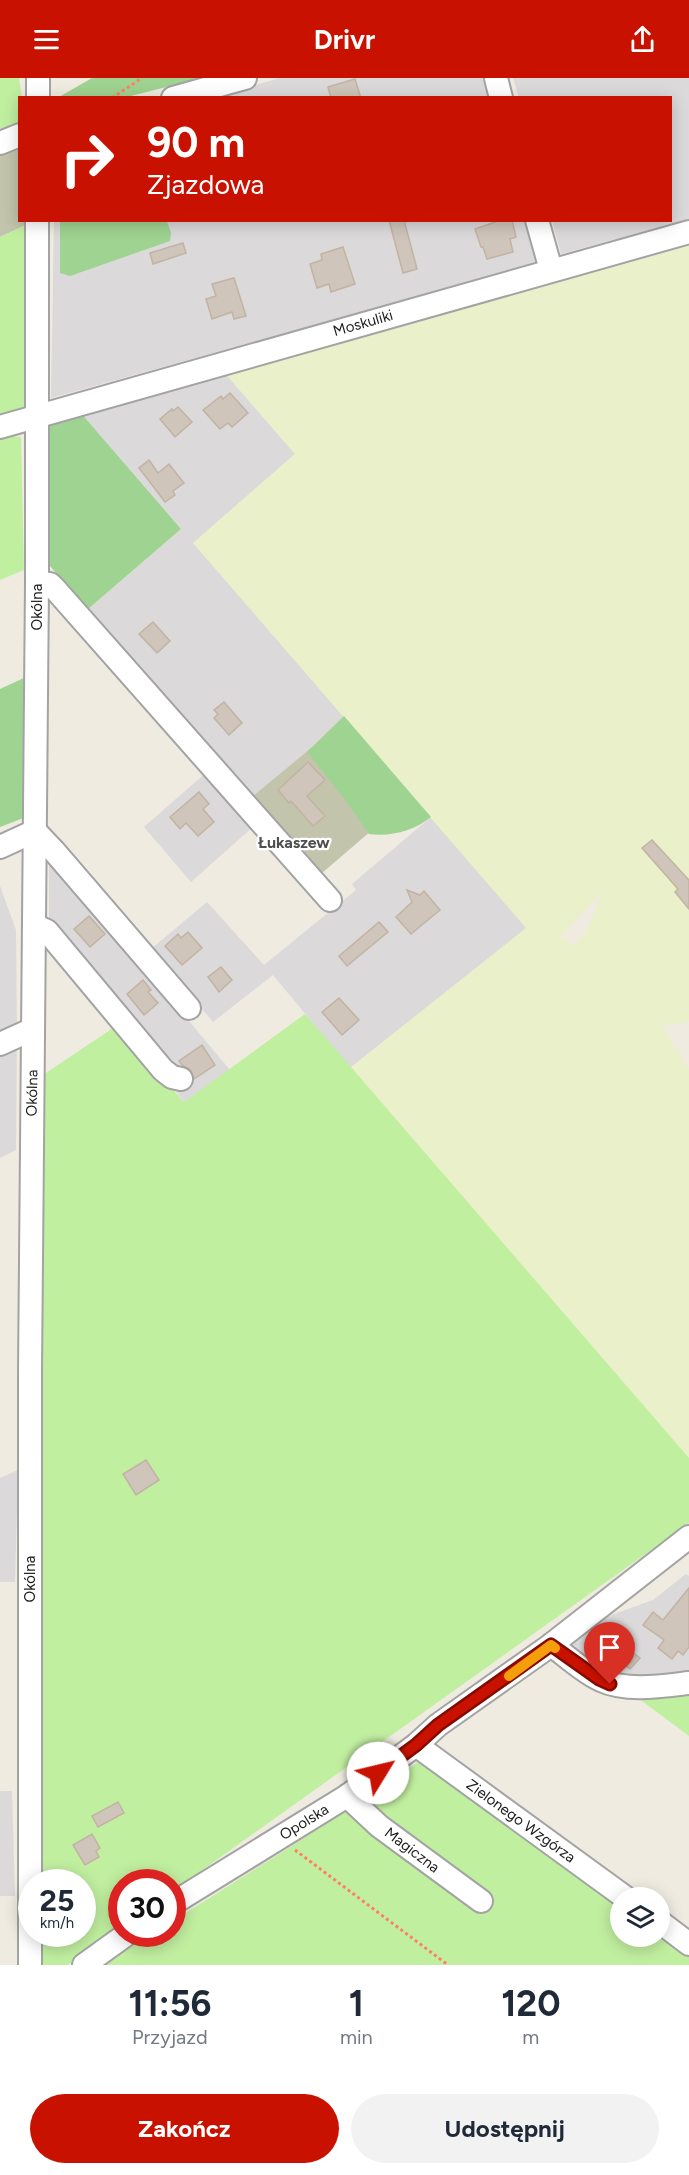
<!DOCTYPE html>
<html lang="pl">
<meta charset="utf-8">
<style>
:root{--surface:#fff;--page:#f2f2f3;--text:#1f2937;--muted:#747a83;--accent:#c91100}
body{margin:0;font-family:Figtree,sans-serif;background:var(--page);color:var(--text);height:100vh;display:flex;flex-direction:column;font-size:22px;white-space:nowrap}
*{box-sizing:border-box;margin:0}
p{font-size:20px;color:var(--muted)}
.icon{flex:none;width:33px;height:33px;fill:none;stroke:currentColor;stroke-width:2;stroke-linecap:round;stroke-linejoin:round}
.map{position:relative;height:1887px;overflow:hidden}
.sheet{display:flex;flex-direction:column;background:var(--surface);flex:1}
.sheet>*{flex:none}
.hud{position:absolute;left:18px;top:18px;width:654px;height:126px;border-radius:0px;box-shadow:0 3px 15px #0003;background:#c91100;color:#fff;overflow:hidden}
.tools{position:absolute;left:610px;top:1809px;display:grid;gap:12px}
.tools a{display:grid;place-items:center;width:60px;height:60px;border-radius:50%;background:var(--surface);box-shadow:0 3px 15px #0003;font-size:30px}
.speed{position:absolute;left:18px;top:1791px;display:flex;gap:12px;font-size:30px;font-weight:700;text-align:center}
.speed>*{display:grid;place-content:center;width:78px;height:78px;border-radius:50%;background:var(--surface);box-shadow:0 3px 15px #0003;line-height:1}
.speed small{font-size:15px;font-weight:400}
.speed .limit{border:9px solid #d22;background:#fff;color:#111}
.pin{position:absolute;display:grid;place-items:center;width:51px;height:51px;color:#fff;margin:-62px -26px;border-radius:50% 50% 50% 0;rotate:-45deg;box-shadow:0 0 6px #0007}
.pin .icon{rotate:45deg}
.me{position:absolute;width:66px;margin:-33px;rotate:54deg;stroke-linejoin:round;filter:drop-shadow(0 0 4px #0008)}
.turn{display:flex;align-items:center;gap:21px;height:126px;padding:0 30px;font-size:27px}
.turn .icon{width:78px;height:78px;stroke-width:2.5}
.turn b{display:block;font-size:42px;line-height:51px}
.eta{display:flex;justify-content:space-evenly;align-items:center;height:102px;text-align:center}
.eta b{font-size:36px;font-weight:700;line-height:42px}
.button{display:flex;gap:12px;margin-top:auto;padding:12px 30px}
.button a{flex:1;height:69px;border-radius:36px;background:var(--accent);color:#fff;font-size:24px;font-weight:700;line-height:69px;text-align:center}
.button a+a{background:var(--page);color:var(--text)}
header{display:flex;justify-content:space-between;align-items:center;height:78px;padding:0 30px;background:var(--accent);color:#fff;font-size:27px;font-weight:700}
.map>svg:first-child{display:block}
</style>
<header><svg class="icon" aria-label="menu" viewBox="0 0 24 24"><path d="M4 6h16M4 12h16M4 18h16"/></svg>Drivr<svg class="icon" aria-label="share" viewBox="0 0 24 24"><path d="M12 15V3M7 8l5-5 5 5M5 13v7h14v-7"/></svg></header>
<div class="map">
<svg width="689" height="1887" viewBox="0 0 689 1887">
<rect width="100%" height="100%" fill="#efebe1"/>
<!-- residential -->
<g fill="#dbd9d9">
<polygon points="280,0 484,0 490,19 210,20"/>
<polygon points="513,0 689,0 689,141 561,176 552,143 670,142 670,20 519,19"/>
<polygon points="54,143 525,143 537,185 51,320"/>
<polygon points="224,294 295,376 193,465 344,638 317,665 253,718 88,531 181,451 80,334"/>
<polygon points="208,693 255,747 191,804 144,749"/>
<polygon points="431,739 527,850 350,990 273,897 213,944 151,871 207,824 264,887 356,812 352,806"/>
<polygon points="49,776 230,992 184,1024 49,848"/>
<polygon points="0,808 16,852 17,952 16,1072 0,1080"/>
<polygon points="18,1392 15,1504 0,1504 0,1400"/>
<polygon points="686,1496 689,1498 689,1600 653,1604 613,1596 578,1575 573,1568 575,1560 603,1540 653,1522"/>
<polygon points="12,1713 15,1818 0,1818 0,1713"/>
</g>
<!-- construction -->
<g fill="#c2c4ab">
<polygon points="19,64 20,142 28,143 28,146 0,159 0,72"/>
<polygon points="317,665 385,741 322,795 253,718"/>
</g>
<!-- farmland -->
<path fill="#eaf0c9" fill-rule="evenodd" d="M689 168V944L662 948 689 991V1380L350 990 526 850 193 465 295 376 224 294ZM603 813 586 855 574 866 560 859Z"/>
<!-- grass -->
<g fill="#c1efa0">
<polygon points="0,0 19,0 22,19 20,20 19,48 0,57"/>
<polygon points="28,146 29,331 0,341 0,159"/>
<polygon points="10,358 21,359 24,492 0,502 0,362"/>
<polygon points="305,936 689,1380 689,1445 173,1813 172,1804 122,1804 121,1849 68,1887 39,1887 40,1856 82,1856 82,1804 41,1804 43,997 116,948 184,1024"/>
<polygon points="689,1614 689,1658 634,1617"/>
<polygon points="421,1682 621,1825 621,1858 660,1858 660,1853 689,1874 689,1887 102,1887 152,1856 172,1856 173,1843 290,1769"/>
</g>
<!-- forest -->
<g fill="#9fd391">
<polygon points="92,0 202,0 127,19 59,19"/>
<polygon points="60,143 167,143 171,155 170,163 70,198 60,195"/>
<polygon points="80,334 181,451 88,531 49,487 47,348 52,341"/>
<polygon points="26,599 26,739 0,749 0,611"/>
<path d="M344 638 431 739C414 753 390 759 369 756L346 723 307 674Z"/>
</g>
<!-- building -->
<g fill="#cfc5ba" stroke="#c2b3a2" stroke-width="1.5">
<polygon points="355,1 361,20 331,20 328,9"/>
<polygon points="389,142 404,142 417,191 403,195"/>
<polygon points="501,142 512,142 516,159 510,161 513,174 487,181 483,169 481,169 475,151"/>
<polygon points="183,165 186,175 153,186 150,175"/>
<polygon points="343,169 355,206 331,214 329,206 317,210 310,186 322,182 321,176"/>
<polygon points="234,200 246,238 234,241 232,234 212,241 206,221 216,218 212,206"/>
<polygon points="230,315 248,335 232,349 228,345 220,351 203,332 221,318 223,321"/>
<polygon points="178,329 192,344 175,359 160,341 172,331 173,333"/>
<polygon points="149,382 158,395 169,386 184,405 173,413 175,417 165,424 139,390"/>
<polygon points="153,544 170,563 157,575 139,556"/>
<polygon points="224,624 242,645 229,657 214,640 218,636 214,632"/>
<polygon points="308,684 325,702 307,718 325,738 313,748 291,723 289,725 278,712"/>
<polygon points="199,714 209,726 203,731 214,744 198,758 186,745 180,751 170,739"/>
<polygon points="652,762 689,802 689,831 675,814 678,811 642,770"/>
<polygon points="407,812 420,817 424,813 440,832 411,856 396,839 412,824"/>
<polygon points="89,838 105,856 90,869 74,851"/>
<polygon points="379,844 388,854 347,888 339,878"/>
<polygon points="188,854 202,870 182,887 165,868 178,856 181,860"/>
<polygon points="221,889 232,902 219,914 208,899"/>
<polygon points="143,902 151,912 148,914 158,925 144,937 127,916"/>
<polygon points="339,920 359,942 342,957 322,934"/>
<polygon points="202,967 215,987 194,1001 190,992 183,988 179,983"/>
<polygon points="146,1382 159,1402 136,1417 123,1396"/>
<polygon points="689,1510 689,1569 683,1577 678,1573 672,1581 658,1570 664,1562 643,1547 653,1534 663,1542"/>
<polygon points="612,1559 640,1580 630,1591 624,1586 622,1588 602,1573"/>
<polygon points="118,1724 124,1735 98,1749 92,1738"/>
<polygon points="92,1756 100,1770 96,1773 99,1779 85,1787 73,1767"/>
</g>
<g fill="none" stroke-linecap="round" stroke-linejoin="round">
<!-- minor casing -->
<g stroke="#a3a3a3" stroke-width="26">
<g id="minor">
<polyline points="496,0 501,20"/>
<polyline points="38,20 38,0"/>
<polyline points="173,20 245,0"/>
<polyline points="0,65 20,57"/>
<polyline points="537,142 551,192"/>
<polyline points="0,349 689,154"/>
<polyline points="37,505 50,506 55,511 330,822"/>
<polyline points="0,769 35,753 54,773 189,930"/>
<polyline points="34,847 47,853 163,992 172,999 181,1001"/>
<polyline points="0,966 33,951"/>
<path d="M551 1567C567 1578 583 1594 601 1602 626 1614 663 1608 689 1605"/>
<polyline points="416,1667 626,1820"/>
<polyline points="347,1718 379,1748 481,1823"/>
<polyline points="172,1826 347,1718 416,1667 438,1647 551,1567 689,1459"/>
<polyline points="660,1844 689,1866"/>
<polyline points="30,1887 30,1295 37,505 37,142"/>
<polyline points="84,1887 127,1856"/>
</g>
</g>
<!-- path -->
<g stroke="#ff7f62" stroke-width="3" stroke-dasharray="3 3" stroke-linecap="butt">
<polyline points="112,20 142,0"/>
<polyline points="295,1772 448,1887"/>
</g>
<!-- minor -->
<use href="#minor" stroke="#fff" stroke-width="22"/>
</g>
<g fill="none" stroke-linecap="round" stroke-linejoin="round">
<!-- route casing -->
<g stroke="#830b00" stroke-width="15">
<polyline id="route" points="378,1695 416,1667 438,1647 551,1567 599,1601 610,1606"/>
</g>
<!-- route -->
<use href="#route" stroke="#c91100" stroke-width="10"/>
<!-- slow -->
<polyline stroke="#f59e0b" stroke-width="10" points="509,1598 551,1567 555,1570"/>
</g>
<g text-anchor="middle" dominant-baseline="central" stroke-width="4.5" stroke-linejoin="round" paint-order="stroke">
<!-- street labels -->
<g font-size="15" fill="#1c1c1c" stroke="#fff">
<text transform="translate(363 245) rotate(-16)">Moskuliki</text>
<text transform="translate(37 529) rotate(-90)">Okólna</text>
<text transform="translate(32 1015) rotate(-89)">Okólna</text>
<text transform="translate(30 1501) rotate(-90)">Okólna</text>
<text transform="translate(521 1743) rotate(36)">Zielonego Wzgórza</text>
<text transform="translate(304 1744) rotate(-32)">Opolska</text>
<text transform="translate(412 1772) rotate(37)">Magiczna</text>
</g>
<!-- neighbourhood labels -->
<g font-size="16" font-weight="bold" fill="#4f4f4f" stroke="#fff">
<text x="294" y="764">Łukaszew</text>
</g>
</g>
</svg>
<div class="tools">
<a><svg class="icon" aria-label="layers" viewBox="0 0 24 24"><path d="M12 4l9 5-9 5-9-5zM3 14l9 5 9-5"/></svg></a>
</div>
<div class="speed"><div>25<small>km/h</small></div><div class="limit">30</div></div>
<div class="pin" style="left:610px;top:1606px;background:#d93025"><svg class="icon" aria-label="arrive" viewBox="0 0 24 24"><path d="M6 21V4h12l-3 4 3 4H6"/></svg></div>
<svg class="me" style="left:378px;top:1695px" viewBox="-20 -20 40 40"><circle r="19" fill="#fff"/><path d="M0-13L10 11 0 6-10 11z" fill="#c91100"/></svg>
<div class="hud">
<div class="turn"><svg class="icon" aria-label="right" viewBox="0 0 24 24"><path d="M7 20v-9h11M14 6l5 5-5 5"/></svg><div><b>90 m</b>Zjazdowa</div></div>
</div>
</div>
<section class="sheet">
<div class="eta">
<div><b>11:56</b><p>Przyjazd</p></div>
<div><b>1</b><p>min</p></div>
<div><b>120</b><p>m</p></div>
</div>
<div class="button"><a>Zakończ</a><a>Udostępnij</a></div>
</section>
